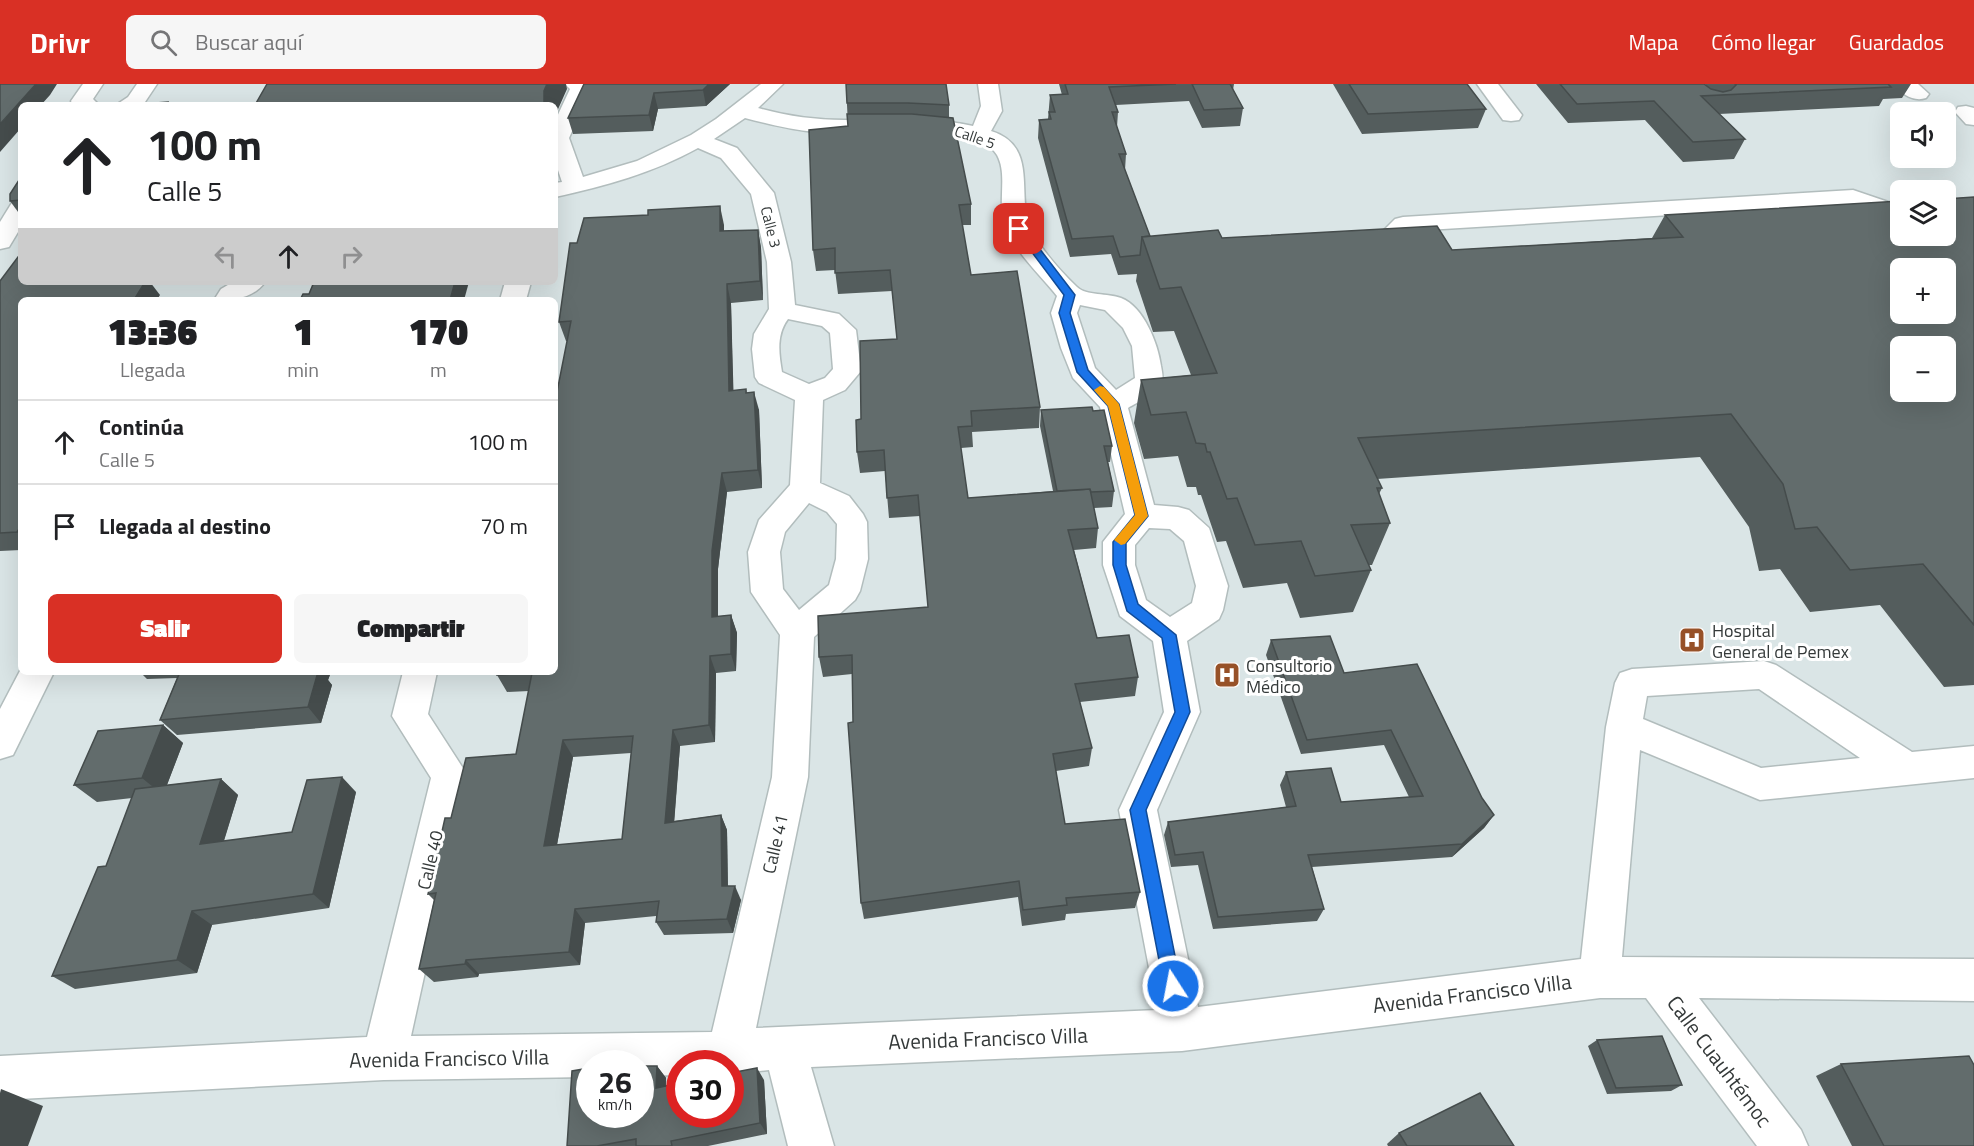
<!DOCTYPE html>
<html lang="es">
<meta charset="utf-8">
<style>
:root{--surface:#fff;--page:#f6f6f6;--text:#202124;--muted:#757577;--line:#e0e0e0;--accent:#d93025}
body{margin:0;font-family:"Titillium Web",sans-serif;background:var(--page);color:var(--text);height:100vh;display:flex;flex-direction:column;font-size:22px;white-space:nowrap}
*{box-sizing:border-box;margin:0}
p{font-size:20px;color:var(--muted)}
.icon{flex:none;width:33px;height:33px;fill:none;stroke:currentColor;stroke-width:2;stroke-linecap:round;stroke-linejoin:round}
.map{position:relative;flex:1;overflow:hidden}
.side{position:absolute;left:18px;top:213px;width:540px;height:378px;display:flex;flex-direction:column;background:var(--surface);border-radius:9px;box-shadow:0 6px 24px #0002}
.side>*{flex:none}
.guide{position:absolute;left:18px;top:18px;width:540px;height:183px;border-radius:9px;box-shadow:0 6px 24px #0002;background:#fff;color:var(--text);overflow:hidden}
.buttons{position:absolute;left:1890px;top:18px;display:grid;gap:12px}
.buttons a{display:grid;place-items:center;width:66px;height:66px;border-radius:9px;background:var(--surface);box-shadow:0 6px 24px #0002;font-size:30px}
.speed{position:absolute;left:576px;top:966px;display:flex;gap:12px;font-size:30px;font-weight:700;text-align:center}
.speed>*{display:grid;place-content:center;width:78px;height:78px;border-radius:50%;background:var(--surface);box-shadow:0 6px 24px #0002;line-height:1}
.speed small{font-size:15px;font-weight:400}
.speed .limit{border:9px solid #d22;background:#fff;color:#111}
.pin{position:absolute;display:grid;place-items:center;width:51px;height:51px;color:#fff;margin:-26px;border-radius:12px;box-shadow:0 3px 9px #0006}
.me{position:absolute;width:66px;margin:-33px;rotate:349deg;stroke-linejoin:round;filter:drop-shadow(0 0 4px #0008)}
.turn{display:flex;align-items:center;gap:21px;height:126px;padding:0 30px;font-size:27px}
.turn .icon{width:78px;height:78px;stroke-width:2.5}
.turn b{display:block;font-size:42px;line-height:51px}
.lanes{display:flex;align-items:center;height:57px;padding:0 30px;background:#0003;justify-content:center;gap:30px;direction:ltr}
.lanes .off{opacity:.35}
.eta{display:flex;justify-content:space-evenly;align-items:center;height:102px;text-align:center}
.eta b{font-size:36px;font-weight:800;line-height:42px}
.cta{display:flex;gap:12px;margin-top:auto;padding:12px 30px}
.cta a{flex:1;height:69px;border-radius:9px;background:var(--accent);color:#fff;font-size:24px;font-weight:800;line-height:69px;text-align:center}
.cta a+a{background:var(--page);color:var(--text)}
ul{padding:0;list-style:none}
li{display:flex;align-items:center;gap:18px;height:84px;padding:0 30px;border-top:2px solid var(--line)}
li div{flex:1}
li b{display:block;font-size:22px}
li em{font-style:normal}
header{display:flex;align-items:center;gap:36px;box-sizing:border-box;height:84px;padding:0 30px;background:var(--accent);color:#fff}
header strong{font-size:28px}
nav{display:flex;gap:33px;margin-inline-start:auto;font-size:21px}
.search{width:420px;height:54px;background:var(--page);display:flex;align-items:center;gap:15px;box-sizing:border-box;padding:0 21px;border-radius:9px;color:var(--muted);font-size:22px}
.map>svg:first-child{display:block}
</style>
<header>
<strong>Drivr</strong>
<div class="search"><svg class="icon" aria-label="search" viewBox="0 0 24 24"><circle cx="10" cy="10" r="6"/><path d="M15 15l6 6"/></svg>Buscar aquí</div>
<nav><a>Mapa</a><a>Cómo llegar</a><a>Guardados</a></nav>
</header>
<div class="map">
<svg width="1974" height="1062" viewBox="0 0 1974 1062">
<rect width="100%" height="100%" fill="#dae5e6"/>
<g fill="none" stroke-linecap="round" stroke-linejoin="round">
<!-- minor casing -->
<g stroke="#b2bdbd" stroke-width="3">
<g id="minor">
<polygon points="83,0 103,0 93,15 99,21 73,21 71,17"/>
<polygon points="137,0 157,0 143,21 116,21 128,13"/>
<path d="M565 0H591L592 2 569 54 583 93 637 77 691 51 716 35 761 0H783L758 24C786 32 815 36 844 36 887 36 931 32 973 42L981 22 978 0H998L1002 27 991 47C1042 63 1013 116 1033 150 1044 168 1061 188 1077 203 1086 212 1108 209 1121 214 1144 223 1158 260 1161 282 1162 288 1164 295 1161 300 1157 310 1137 318 1128 324L1154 421 1178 423 1189 426 1209 444 1228 502 1223 526 1219 535 1187 557 1200 628 1157 726 1198 923 1581 875 1606 643 1615 599 1620 589 1632 585 1764 577 1776 581 1912 668 1974 662V694L1760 716 1640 666 1622 873 1974 875V917L1699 914 1801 1046 1808 1062H1757L1646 914H1600L1182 967 811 983 834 1062H788L769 986 730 990V980H680V991L640 992V980H590V993L384 996 0 1016V972L367 953 431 694 392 632 403 588H437L428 630 468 692 411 952 712 948 772 693 780 551 751 508 748 468 759 436 790 401 795 316 759 299 755 293 752 265 754 250 769 225 767 178 751 110 721 74 698 64C653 89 605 102 555 113V99L562 98 555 77V37L570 5ZM745 34C768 40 792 46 816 48 853 51 979 38 997 71 1007 89 999 114 1003 134 1009 163 1039 189 1057 212L1051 229 1061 264 1073 294 1100 323 1125 430 1103 458V481L1120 532 1153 557 1164 628 1119 726 1157 926 756 944 808 693 814 553 855 516 860 507 868 475 867 438 863 430 849 412 820 399 823 316 845 306 861 287 856 246 839 230 795 221 791 178 774 109 737 64 714 55ZM1080 221 1105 226 1123 244 1132 262 1135 294 1116 306 1095 284 1077 229ZM788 235 822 242 830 249 833 285 825 294 809 300 782 288C779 270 776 251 788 235ZM809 419 827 428 837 440 836 475 829 501 799 526 783 505 780 468 785 448ZM1149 444 1170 445 1184 457 1196 502 1192 519 1170 533 1146 516 1135 481V461ZM1759 605 1860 674 1761 684 1643 635 1647 612Z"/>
<polygon points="1477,0 1498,0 1522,31 1519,36 1511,37 1503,36"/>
<path d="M1895 0H1918L1929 10 1926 14C1914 18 1902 11 1895 0Z"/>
<polygon points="1966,22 1974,24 1974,41 1966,40 1955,28 1958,23"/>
<polygon points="1853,106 1900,122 1900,137 1851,120 1410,147 1404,152 1407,159 1426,167 1429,172 1426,177 1417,179 1388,169 1379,151 1395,135 1403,133"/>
<polygon points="21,115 21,143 9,163 0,165 0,138 13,117"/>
<path d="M233 198H265C253 215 233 216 214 216L221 205Z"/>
<polygon points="505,198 531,198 526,216 500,216"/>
<polygon points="21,585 21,588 54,588 13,671 0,675 0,625"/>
</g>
</g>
<!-- minor -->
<use href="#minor" fill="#fff" fill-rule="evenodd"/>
</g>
<!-- wall -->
<g fill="#545d5d" fill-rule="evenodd">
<polygon points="584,0 730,0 706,22 658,25 653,47 573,50 568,34"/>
<polygon points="846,0 949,21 949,33 971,120 971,141 962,141 971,191 1040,323 1039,344 972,348 973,363 961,364 968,414 1053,407 1040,342 1041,326 1093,327 1112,362 1110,378 1108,378 1114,407 1112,423 1094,424 1098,444 1096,464 1074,466 1097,554 1138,593 1135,612 1080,618 1092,664 1089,682 1056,687 1065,740 1140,808 1135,824 1066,830 1065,836 1022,842 1018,813 864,835 861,819 852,590 823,593 819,573 928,523 920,432 889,434 885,387 860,389 857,368 861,335 897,255 892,207 838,210 835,186 816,187 813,166 848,42"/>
<polygon points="1059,0 1234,0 1233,6 1243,24 1240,42 1202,44 1189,17 1116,21 1118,28 1117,43 1126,70 1125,86 1150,152 1222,154 1452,166 1652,154 1665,131 1974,113 1974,601 1944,603 1880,521 1810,528 1780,485 1759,487 1749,443 1700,373 1377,395 1382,404 1379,410 1390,439 1372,481 1369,481 1371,486 1353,528 1300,534 1287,499 1243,504 1226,457 1217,458 1201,411 1198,411 1196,403 1187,403 1178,372 1144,375 1134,339 1141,296 1191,291 1174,247 1153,248 1136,197 1137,190 1118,191 1111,170 1070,173 1038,54 1039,36 1048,35 1050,11 1062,11"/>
<polygon points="1333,0 1467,0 1486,25 1478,44 1362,50"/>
<polygon points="1536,0 1704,0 1707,2 1705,0 1911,0 1902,14 1883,15 1879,22 1719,30 1745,55 1734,75 1683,78 1645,36 1568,39"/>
<polygon points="21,93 21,132 10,117"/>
<path d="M724 141V147L758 146 761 164 763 216 731 219 733 307 746 305 747 309 759 326 762 404 727 408 718 485V533L731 531 737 549 736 587 716 589 715 658 680 662 674 737 721 731 727 746 728 802 741 816 733 849 664 851 656 838V832L585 839 580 881 479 890 478 893 434 898 419 885 434 816 428 810 451 734 516 670 529 607 507 608 497 591 555 588 567 257H566L559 238ZM631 669 622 755 557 761 573 673Z"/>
<polygon points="0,197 21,198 160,211 21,216 21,466 0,467"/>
<polygon points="1271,556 1344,589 1482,714 1494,731 1484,744 1452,773 1312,783 1324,825 1317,837 1213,845 1198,781 1171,783 1164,751 1168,738 1286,723 1280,701 1286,688 1341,718 1409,713 1384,661 1301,670 1266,571"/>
<polygon points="140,588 331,588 328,596 332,601 321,639 177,651 160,636 177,594 147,595"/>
<polygon points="163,641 183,659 167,701 221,695 238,711 224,757 292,748 356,708 329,824 212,841 197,889 75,905 52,892 106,782 132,714 97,718 74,701"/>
<polygon points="1597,956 1682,1001 1671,1007 1607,1010 1588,962"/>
<polygon points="1841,980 1974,1062 1852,1062 1816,992"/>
<polygon points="657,982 666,994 666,1002 764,996 767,1050 708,1062 567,1062"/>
<polygon points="1399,1049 1514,1062 1388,1062 1387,1060"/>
</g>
<!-- shaded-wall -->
<g fill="#454c4c">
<polygon points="36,0 57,0 50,11 41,21 21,21 21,44 0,68 0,40"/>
<polygon points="547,0 566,0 567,5 555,32 555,21 544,21 544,7"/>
<polygon points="709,0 730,0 706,22 703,6"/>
<polygon points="654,9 658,25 653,47 649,31"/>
<polygon points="720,122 724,141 724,166 720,147"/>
<polygon points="758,146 761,164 763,216 760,197"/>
<polygon points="145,198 150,198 160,211 157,216 134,216"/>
<polygon points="455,198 469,198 464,216 450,216"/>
<polygon points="727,200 731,219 734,326 729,307"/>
<polygon points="754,308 759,326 762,404 758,386"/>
<polygon points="722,389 727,408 718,485 718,551 712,533 712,467"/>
<polygon points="21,442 21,452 17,448"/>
<polygon points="731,531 737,549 736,587 731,570"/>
<polygon points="710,572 716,589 715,658 709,641"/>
<polygon points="316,588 331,588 328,596 332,601 321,639 308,623"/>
<polygon points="163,641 183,659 163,711 142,694"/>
<polygon points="673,646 680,662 673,754 665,739"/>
<polygon points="563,656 573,673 554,777 544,762"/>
<polygon points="342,693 356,708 329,824 313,810"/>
<polygon points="221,695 238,711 218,775 200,760"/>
<polygon points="721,731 727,746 728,817 722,802"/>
<polygon points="1494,731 1484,744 1452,773 1462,760"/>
<polygon points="735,802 741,816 733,849 727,835"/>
<polygon points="575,825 585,839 580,881 569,868"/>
<polygon points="192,827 212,841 197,889 177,876"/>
<polygon points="466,876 479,890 478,893 465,880"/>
<polygon points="657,982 666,994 665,1015 656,1004"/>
<polygon points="757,984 764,996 767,1050 760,1039"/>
<polygon points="1,1005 43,1022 28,1062 0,1062 0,1009"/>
</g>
<!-- building -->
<g fill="#626c6c" stroke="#454c4c" stroke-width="1.5" fill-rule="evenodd">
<polygon points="0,0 36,0 0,40"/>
<polygon points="267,0 547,0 544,7 544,21 255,21"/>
<polygon points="584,0 709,0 703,6 654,9 649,31 568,34"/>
<polygon points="846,0 946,0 949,21 908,19 847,19"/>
<polygon points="1065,0 1176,0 1109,3 1118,28 1112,28 1126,70 1119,70 1150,152 1142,153 1140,171 1120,173 1113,152 1072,155 1039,36 1051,35 1049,28 1055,28 1050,11 1068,10"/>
<polygon points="1192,0 1230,0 1243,24 1204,26"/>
<polygon points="1349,0 1467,0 1486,25 1368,30"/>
<polygon points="1560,0 1704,0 1711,5 1723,8 1731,6 1736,1 1735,0 1888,0 1891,3 1701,12 1745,55 1693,58 1654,17 1577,20"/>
<polygon points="168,18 167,21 128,21"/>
<polygon points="847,30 912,30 953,34 971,120 959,121 971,191 1017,187 1040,323 971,327 972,342 958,343 968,414 1090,405 1098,444 1068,446 1097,554 1129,551 1138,593 1075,600 1092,664 1053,670 1065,740 1125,735 1140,808 1066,814 1067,821 1023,826 1019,797 861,819 848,639 853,638 852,571 819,573 818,532 928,523 918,411 887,414 884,366 857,368 856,336 861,335 860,257 897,255 890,186 835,189 835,164 813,166 809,46 848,42"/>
<polygon points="21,93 21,116 10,117 10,110"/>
<path d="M1974 113V541L1923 480 1850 486 1817 443 1795 445 1783 400 1731 330 1358 354 1382 404H1377L1390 439 1351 441 1371 486 1315 492 1301 457 1255 461 1237 414 1227 415 1210 368H1207L1205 360 1196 359 1186 328 1151 331 1141 296 1217 289 1181 203 1160 205 1142 153 1218 146 1222 154 1437 142 1452 166 1683 153 1665 131 1900 117V152H1946V115ZM1900 184H1946V230H1900ZM1900 262H1946V308H1900Z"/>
<path d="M720 122V147L758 146 760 197 727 200 729 307 746 305V309L754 308 758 386 722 389 712 467V533L731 531V570L710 572 709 641 673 646 665 739 721 731 722 802H735L727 835 656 838 659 817 575 825 569 868 466 876 465 880 419 885 436 809 428 810 445 734H451L466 674 516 670 532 589 497 591 498 588H555V318L571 237 559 238 570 159H577L584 134 648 131V126ZM633 652 622 755 544 762 563 656Z"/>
<polygon points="21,169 21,198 145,198 134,216 21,216 21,442 17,448 0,449 0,197"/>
<polygon points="314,198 455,198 450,216 300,216 303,210 309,210"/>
<polygon points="1092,323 1093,327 1104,326 1112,362 1104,362 1114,407 1091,408 1090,405 1057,407 1041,326"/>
<polygon points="1330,552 1344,589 1417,580 1482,714 1494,731 1462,760 1308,771 1324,825 1218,833 1203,768 1175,771 1168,738 1296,722 1286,688 1331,684 1341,718 1423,712 1391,646 1307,656 1271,556"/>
<polygon points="180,588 318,588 308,623 160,636"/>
<polygon points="163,641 142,694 74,701 98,647"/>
<polygon points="342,693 313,810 192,827 177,876 52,892 98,783 106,782 135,705 221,695 200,760 292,748 307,696"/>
<polygon points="1662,952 1682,1001 1616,1004 1597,956"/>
<polygon points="1969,972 1974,981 1974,1062 1884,1062 1841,980"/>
<polygon points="640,982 657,982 656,1004 680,999 680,1030 730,1030 730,989 757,984 760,1039 671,1057 672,1062 636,1062 636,1055 597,1062 567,1062 572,987 590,984 590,1030 640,1030"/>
<polygon points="1480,1009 1514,1062 1407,1062 1399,1049"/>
</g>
<!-- route -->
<polygon fill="#1a73e8" stroke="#114b97" stroke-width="1.5" points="1016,143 1023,143 1075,211 1070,229 1088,286 1119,320 1148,432 1126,459 1126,481 1138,520 1176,551 1190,628 1146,726 1181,902 1179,908 1173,911 1167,908 1164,902 1130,726 1175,628 1162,554 1127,527 1113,481 1113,458 1135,431 1108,322 1077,288 1059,229 1064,211 1016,147"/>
<!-- slow -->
<polygon fill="#f59e0b" points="1100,302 1104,303 1119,320 1148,432 1125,460 1121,461 1114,456 1135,431 1108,322 1094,306"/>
<!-- icons -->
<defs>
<g id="hospital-square" transform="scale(1.35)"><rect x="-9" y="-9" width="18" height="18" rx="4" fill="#975128" stroke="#fff"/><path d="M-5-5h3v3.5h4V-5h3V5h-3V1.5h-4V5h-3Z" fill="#fff"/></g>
</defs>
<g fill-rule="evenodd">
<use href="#hospital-square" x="1692" y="556"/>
<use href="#hospital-square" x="1227" y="591"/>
</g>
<g text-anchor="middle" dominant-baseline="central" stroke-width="6" stroke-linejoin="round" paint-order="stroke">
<!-- far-street labels -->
<g font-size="15" fill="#343939" stroke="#fff">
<text transform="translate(975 53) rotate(19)">Calle 5</text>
<text transform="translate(771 143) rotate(76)">Calle 3</text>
</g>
<!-- poi labels -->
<g font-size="18" fill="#343939" stroke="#fff" text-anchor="start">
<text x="1712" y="546">Hospital<tspan x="1712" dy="21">General de Pemex</tspan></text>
<text x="1246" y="581">Consultorio<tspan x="1246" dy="21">Médico</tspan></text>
</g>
<!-- street labels -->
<g font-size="18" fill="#343939" stroke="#fff">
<text transform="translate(775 760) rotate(-77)">Calle 41</text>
<text transform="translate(430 776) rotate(-77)">Calle 40</text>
</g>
<!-- near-street labels -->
<g font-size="21" fill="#343939" stroke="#fff">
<text transform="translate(1472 909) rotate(-7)">Avenida Francisco Villa</text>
<text transform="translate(988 954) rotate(-2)">Avenida Francisco Villa</text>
<text transform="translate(449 974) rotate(-1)">Avenida Francisco Villa</text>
<text transform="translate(1720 977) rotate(53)">Calle Cuauhtémoc</text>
</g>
</g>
</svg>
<div class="buttons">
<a><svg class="icon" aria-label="sound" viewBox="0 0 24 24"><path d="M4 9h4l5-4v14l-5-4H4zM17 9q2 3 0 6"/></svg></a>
<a><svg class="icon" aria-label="layers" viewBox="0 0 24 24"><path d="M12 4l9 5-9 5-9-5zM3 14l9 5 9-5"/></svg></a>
<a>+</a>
<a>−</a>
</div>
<div class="speed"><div>26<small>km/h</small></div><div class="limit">30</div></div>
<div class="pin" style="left:1019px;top:145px;background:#d93025"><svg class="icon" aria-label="arrive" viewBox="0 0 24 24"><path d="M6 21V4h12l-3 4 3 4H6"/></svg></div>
<svg class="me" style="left:1173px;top:902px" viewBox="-20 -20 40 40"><circle r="17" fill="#1a73e8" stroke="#fff" stroke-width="3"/><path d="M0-11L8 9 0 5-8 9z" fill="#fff"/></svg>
<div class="guide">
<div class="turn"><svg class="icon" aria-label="ahead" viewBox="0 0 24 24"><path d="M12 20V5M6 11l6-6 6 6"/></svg><div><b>100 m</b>Calle 5</div></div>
<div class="lanes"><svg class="icon off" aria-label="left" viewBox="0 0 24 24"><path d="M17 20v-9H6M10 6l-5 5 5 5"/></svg><svg class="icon" aria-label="ahead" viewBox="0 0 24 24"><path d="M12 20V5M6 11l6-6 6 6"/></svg><svg class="icon off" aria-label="right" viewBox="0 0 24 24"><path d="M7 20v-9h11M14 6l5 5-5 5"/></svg></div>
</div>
<section class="side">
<div class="eta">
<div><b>13:36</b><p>Llegada</p></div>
<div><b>1</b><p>min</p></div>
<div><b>170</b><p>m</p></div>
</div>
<ul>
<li><svg class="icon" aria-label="ahead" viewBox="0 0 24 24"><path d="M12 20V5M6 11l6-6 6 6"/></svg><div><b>Continúa</b><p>Calle 5</p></div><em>100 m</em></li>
<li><svg class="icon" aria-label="arrive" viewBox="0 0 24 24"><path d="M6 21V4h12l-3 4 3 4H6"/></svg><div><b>Llegada al destino</b></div><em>70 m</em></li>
</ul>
<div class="cta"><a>Salir</a><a>Compartir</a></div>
</section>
</div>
